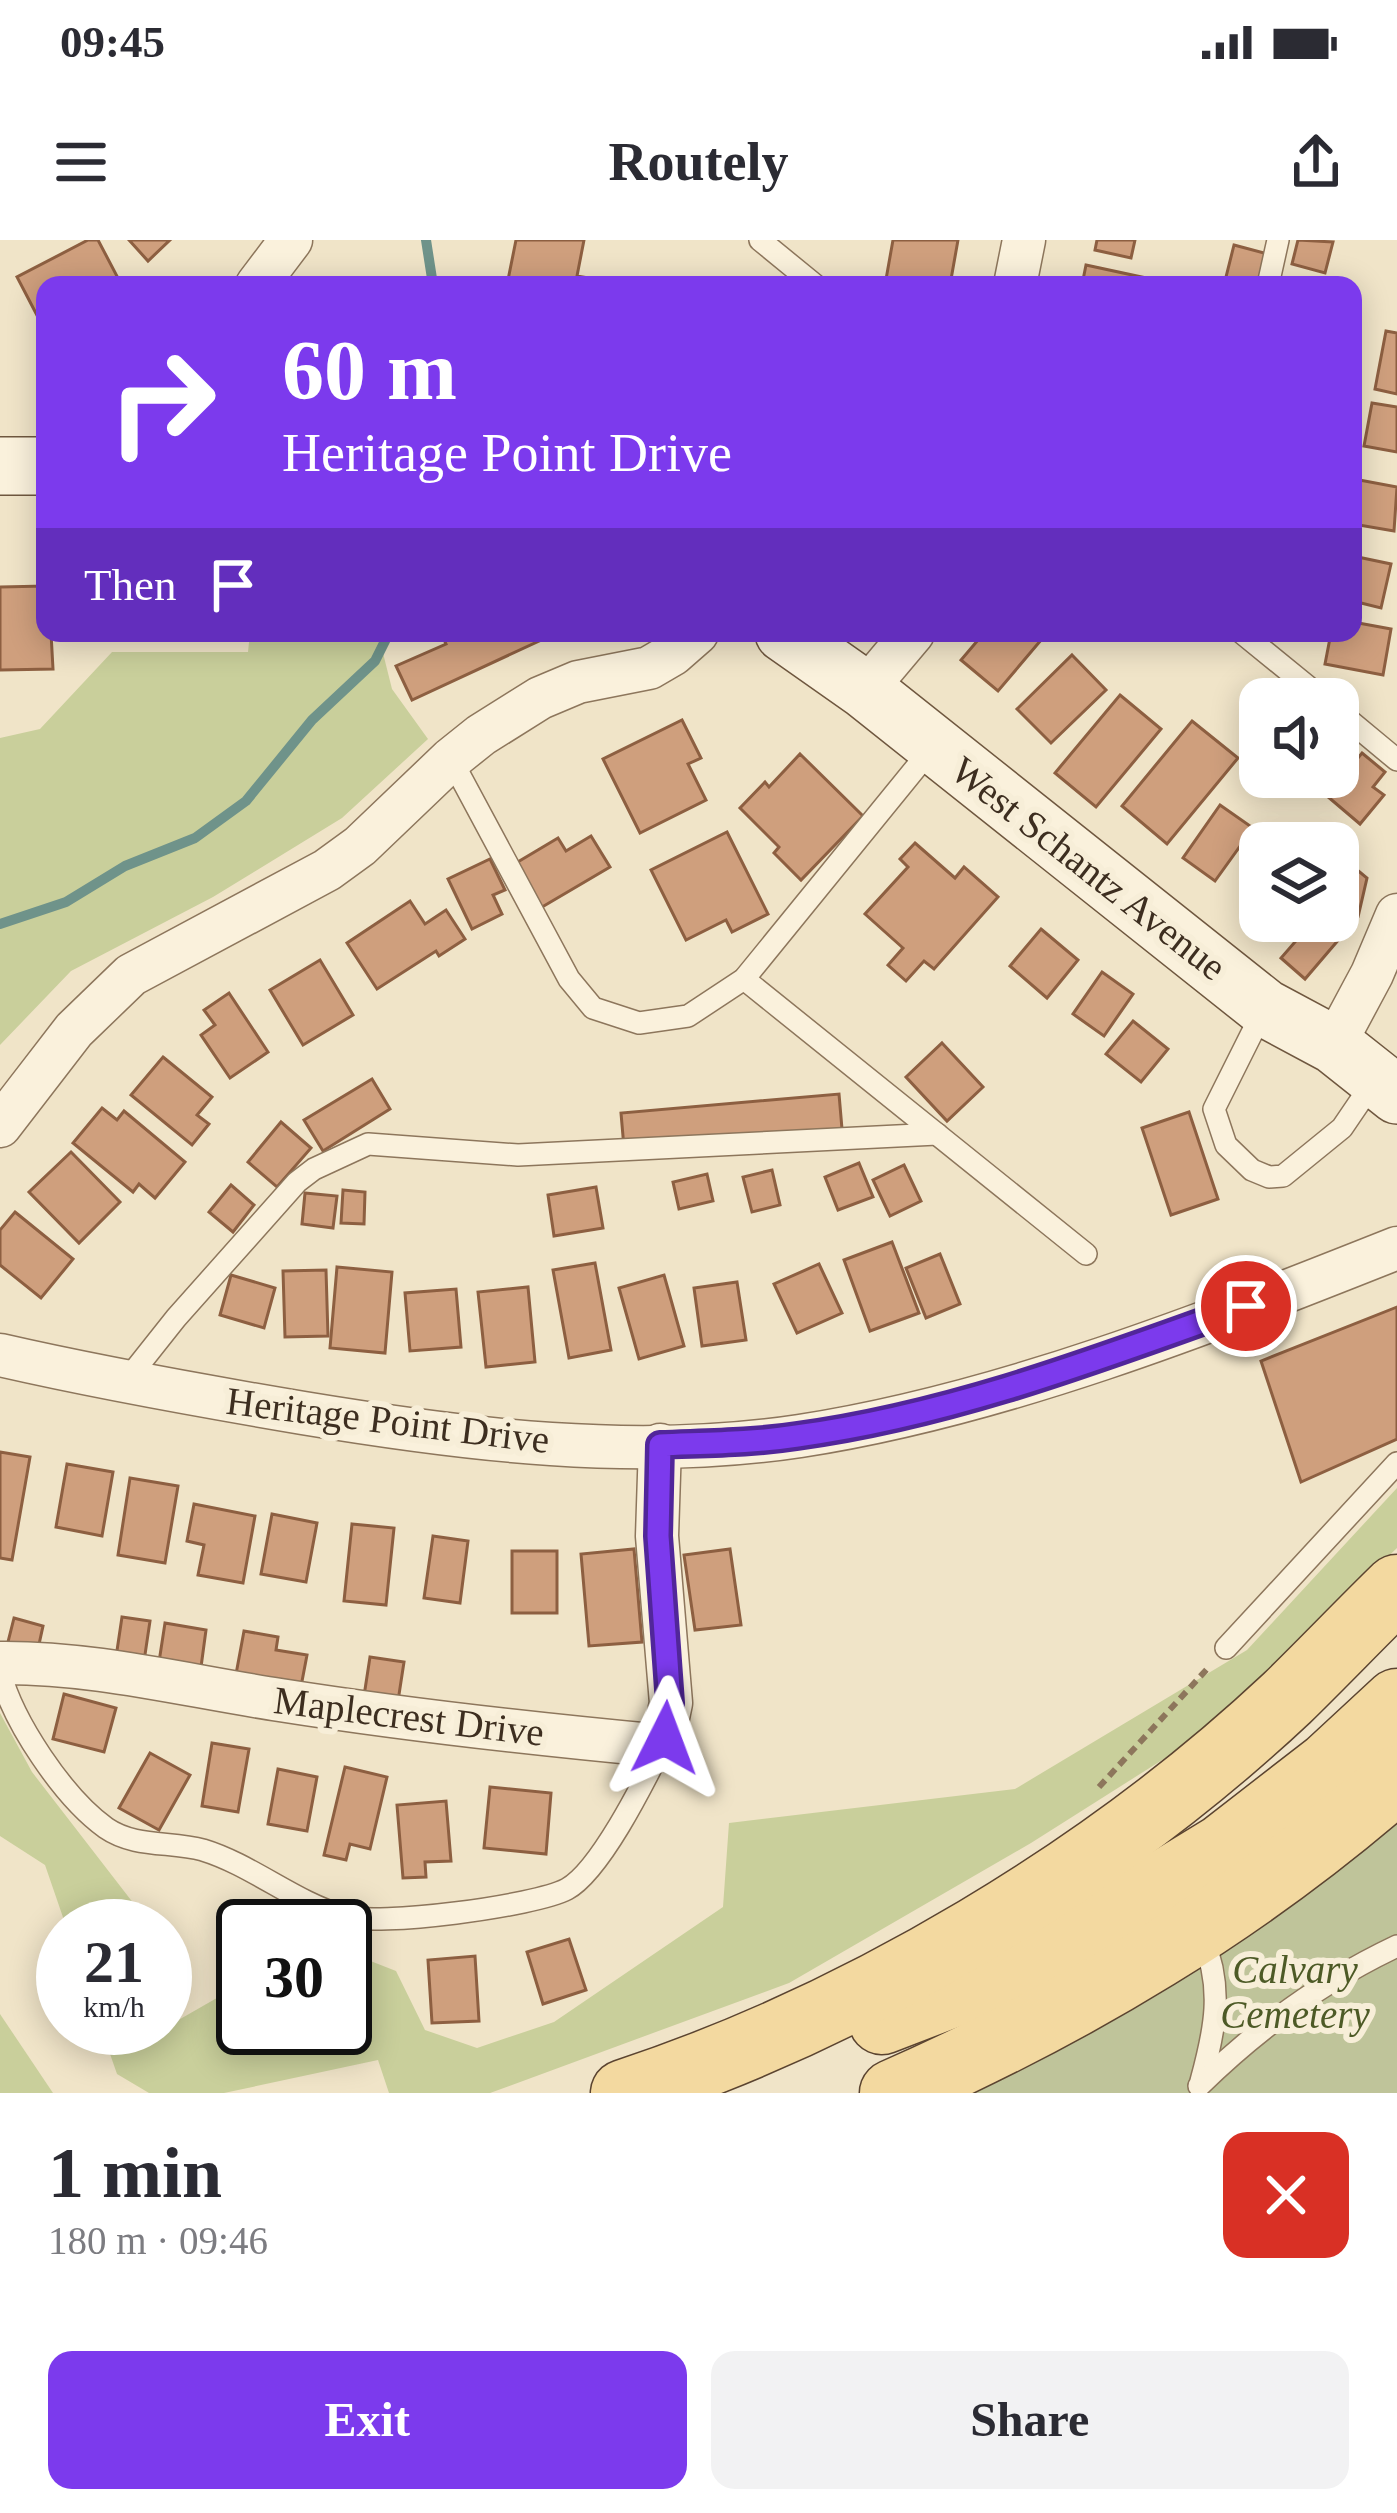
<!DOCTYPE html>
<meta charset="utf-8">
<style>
:root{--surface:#fff;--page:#f2f2f3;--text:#2b2b33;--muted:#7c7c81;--accent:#7c3aed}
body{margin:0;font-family:"Times New Roman",serif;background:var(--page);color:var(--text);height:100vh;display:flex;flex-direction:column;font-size:45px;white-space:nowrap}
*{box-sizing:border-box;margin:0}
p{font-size:39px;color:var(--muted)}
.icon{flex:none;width:66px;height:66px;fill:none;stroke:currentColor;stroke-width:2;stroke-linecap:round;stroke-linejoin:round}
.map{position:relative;height:1853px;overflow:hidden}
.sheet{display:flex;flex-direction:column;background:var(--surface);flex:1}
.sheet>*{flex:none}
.top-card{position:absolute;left:36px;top:36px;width:1326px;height:366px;border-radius:24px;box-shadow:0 6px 30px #0003;background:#7c3aed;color:#fff;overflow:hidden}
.controls{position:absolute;left:1239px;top:438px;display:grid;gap:24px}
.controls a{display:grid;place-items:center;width:120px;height:120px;border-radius:24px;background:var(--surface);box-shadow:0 6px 30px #0003;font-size:60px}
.speed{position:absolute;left:36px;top:1659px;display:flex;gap:24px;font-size:60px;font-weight:700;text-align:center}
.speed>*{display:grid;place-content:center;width:156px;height:156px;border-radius:50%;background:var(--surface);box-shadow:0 6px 30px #0003;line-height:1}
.speed small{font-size:30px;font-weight:400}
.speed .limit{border:6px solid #111;border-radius:18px;background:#fff;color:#111}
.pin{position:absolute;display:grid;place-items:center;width:102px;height:102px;color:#fff;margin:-51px;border:6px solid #fff;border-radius:50%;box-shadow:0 3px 12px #0007}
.me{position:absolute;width:132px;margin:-66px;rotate:3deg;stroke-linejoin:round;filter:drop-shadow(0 0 9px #0008)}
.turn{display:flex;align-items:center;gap:42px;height:252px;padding:0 48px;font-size:54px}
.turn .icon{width:156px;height:156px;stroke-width:2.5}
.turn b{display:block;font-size:84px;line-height:102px}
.then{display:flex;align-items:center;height:114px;padding:0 48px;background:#0003;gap:24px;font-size:45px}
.round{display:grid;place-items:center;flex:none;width:126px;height:126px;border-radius:24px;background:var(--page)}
.headline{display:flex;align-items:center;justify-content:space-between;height:204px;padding:0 48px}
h1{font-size:72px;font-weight:600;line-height:90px}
.button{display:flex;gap:24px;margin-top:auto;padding:24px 48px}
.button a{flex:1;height:138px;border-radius:24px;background:var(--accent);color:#fff;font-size:48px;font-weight:600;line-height:138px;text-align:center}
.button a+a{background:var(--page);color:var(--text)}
.status{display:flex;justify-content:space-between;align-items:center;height:84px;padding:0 60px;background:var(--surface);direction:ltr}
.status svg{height:33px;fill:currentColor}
header{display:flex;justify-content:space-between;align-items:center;height:156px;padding:0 48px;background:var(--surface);font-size:54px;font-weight:600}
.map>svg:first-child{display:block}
</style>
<div class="status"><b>09:45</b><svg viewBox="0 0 49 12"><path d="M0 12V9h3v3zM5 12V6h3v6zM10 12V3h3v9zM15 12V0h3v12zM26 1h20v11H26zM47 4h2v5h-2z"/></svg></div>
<header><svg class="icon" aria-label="menu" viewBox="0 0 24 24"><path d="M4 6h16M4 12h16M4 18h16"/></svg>Routely<svg class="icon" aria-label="share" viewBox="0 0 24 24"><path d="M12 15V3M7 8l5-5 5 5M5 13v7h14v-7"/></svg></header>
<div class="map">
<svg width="1397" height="1853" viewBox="0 0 1397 1853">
<rect width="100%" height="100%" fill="#f0e4c8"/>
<!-- green -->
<g fill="#c9cf9b">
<polygon points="250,393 378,393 392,449 428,499 342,578 213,657 71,731 0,805 0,498 40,489 112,412 248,412"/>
<polygon points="1397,1248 1397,1308 1200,1496 1031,1603 789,1743 490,1853 389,1853 378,1820 224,1853 149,1853 117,1834 101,1788 165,1788 165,1767 175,1782 243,1743 243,1788 345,1788 345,1711 396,1731 425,1790 477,1808 554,1782 723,1667 729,1583 1015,1549 1247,1410"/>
<polygon points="0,1473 32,1532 151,1686 66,1686 45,1625 0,1596"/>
<polygon points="0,1774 53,1853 0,1853"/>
</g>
<!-- cemetery -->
<polygon fill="#bfc49a" points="1397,1539 1397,1853 893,1853"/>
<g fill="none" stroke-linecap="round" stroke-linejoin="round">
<!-- stream -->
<g stroke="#6f938a" stroke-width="10">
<polyline points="426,0 433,45"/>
<polyline points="0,684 66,662 125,626 195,598 246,561 312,480 375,421 389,393"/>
</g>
</g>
<!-- building -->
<g fill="#cf9f7d" stroke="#8d5f41" stroke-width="3">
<polygon points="88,0 98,0 119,40 109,45 45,45 45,79 40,81 17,37"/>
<polygon points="129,0 170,0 148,21"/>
<polygon points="516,0 584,0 577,36 611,42 610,45 507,45"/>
<polygon points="893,0 958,0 950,45 885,45"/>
<polygon points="1097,0 1135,0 1131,18 1095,10"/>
<polygon points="1298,0 1333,2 1325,33 1292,24"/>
<polygon points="1234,5 1268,14 1260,45 1224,45"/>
<polygon points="1086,25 1146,38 1144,45 1082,45"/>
<polygon points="1386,91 1397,93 1397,154 1375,149"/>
<polygon points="1372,163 1397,167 1397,212 1364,206"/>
<polygon points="1354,239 1397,247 1394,291 1353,284"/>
<polygon points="1353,316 1391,324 1381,368 1353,361"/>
<polygon points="45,346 45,393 51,393 53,429 0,430 0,347"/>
<polygon points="1353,382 1391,389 1383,435 1325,424 1331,393 1353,393"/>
<polygon points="441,393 552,393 552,395 412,460 396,426 446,404"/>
<polygon points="984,393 1047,393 998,451 961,420"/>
<polygon points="1072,415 1106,450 1051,503 1017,469"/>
<polygon points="1120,455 1161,489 1096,567 1055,533"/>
<polygon points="682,480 701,518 688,524 706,560 640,593 603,519"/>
<polygon points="1192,481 1238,518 1167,604 1122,566"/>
<polygon points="1362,513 1385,532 1373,547 1384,555 1360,584 1327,556"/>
<polygon points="800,514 863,576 801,640 774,613 779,607 740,568 765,542 769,547"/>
<polygon points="1220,565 1253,588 1215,641 1183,618"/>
<polygon points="727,592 768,674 732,692 726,680 686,700 651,630"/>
<polygon points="591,596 610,627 537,670 511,626 558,598 566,611"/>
<polygon points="915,603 955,638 964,627 998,657 934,729 924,721 906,741 888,725 903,708 865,674 908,627 900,619"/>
<polygon points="1338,614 1367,638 1358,677 1305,739 1281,718 1295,702 1271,681 1338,681"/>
<polygon points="490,619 505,650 493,655 502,674 472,689 448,639"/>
<polygon points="410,661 425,684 446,670 465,699 439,716 436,711 377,749 347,703"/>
<polygon points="1041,689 1078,720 1047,758 1010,726"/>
<polygon points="320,720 353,775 303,805 270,750"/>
<polygon points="1102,732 1133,754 1104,796 1073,774"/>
<polygon points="229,753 268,812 230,838 201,795 215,785 204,770"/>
<polygon points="1133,781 1168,809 1141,842 1106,814"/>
<polygon points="942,803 983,847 947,881 906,837"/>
<polygon points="163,817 212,857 197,875 209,884 192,905 131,855"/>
<polygon points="372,839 390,869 323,911 304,880"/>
<polygon points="839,854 842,889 624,908 621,873"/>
<polygon points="102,868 117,880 124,871 185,922 155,958 139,944 133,952 73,903"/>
<polygon points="1189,872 1218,959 1171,975 1142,888"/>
<polygon points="281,882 311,908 277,947 248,922"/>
<polygon points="71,912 120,962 79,1003 29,952"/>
<polygon points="859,923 873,957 838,970 825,937"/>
<polygon points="904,925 921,961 890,976 873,940"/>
<polygon points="772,930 780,965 752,972 743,937"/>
<polygon points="707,934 713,961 679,969 673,942"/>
<polygon points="231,945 254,965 233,992 209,972"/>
<polygon points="596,947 603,988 554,996 548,955"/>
<polygon points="343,950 365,952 364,984 341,983"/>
<polygon points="305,953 337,956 333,988 302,984"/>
<polygon points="15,972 73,1019 41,1058 0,1025 0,990"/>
<polygon points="892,1002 919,1073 870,1091 844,1020"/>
<polygon points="940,1014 960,1064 926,1078 906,1028"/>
<polygon points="595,1023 611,1110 569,1118 553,1030"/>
<polygon points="819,1024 842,1073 797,1093 774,1044"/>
<polygon points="337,1027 392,1032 385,1113 330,1108"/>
<polygon points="326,1030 328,1096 285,1097 283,1031"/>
<polygon points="231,1035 275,1048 264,1088 220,1075"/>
<polygon points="664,1035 684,1106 639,1119 619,1048"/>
<polygon points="737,1042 746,1100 702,1106 694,1048"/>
<polygon points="528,1047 535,1122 486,1127 478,1052"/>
<polygon points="456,1049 461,1107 410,1111 405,1053"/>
<polygon points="1397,1067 1397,1199 1301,1242 1261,1121"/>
<polygon points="0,1212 30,1217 12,1320 0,1318"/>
<polygon points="67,1224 113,1232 102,1296 56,1287"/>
<polygon points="130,1238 178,1246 165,1323 118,1315"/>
<polygon points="194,1264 255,1276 243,1343 198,1335 204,1305 187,1301"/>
<polygon points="272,1274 317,1283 306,1342 261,1334"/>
<polygon points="352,1284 394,1288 386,1365 344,1361"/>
<polygon points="433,1296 468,1301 460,1363 424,1358"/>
<polygon points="634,1309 642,1402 589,1406 581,1314"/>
<polygon points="730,1309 741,1385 695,1390 684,1315"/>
<rect x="512" y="1311" width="45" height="62"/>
<polygon points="122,1377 150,1381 143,1428 115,1424"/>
<polygon points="14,1378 43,1386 36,1418 6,1410"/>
<polygon points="165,1383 206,1390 199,1442 157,1435"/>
<polygon points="244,1391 278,1397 276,1410 307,1415 299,1457 234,1445"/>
<polygon points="370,1417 404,1422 398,1461 364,1456"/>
<polygon points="64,1454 116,1468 104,1512 53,1499"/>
<polygon points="212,1503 249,1509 238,1572 202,1566"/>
<polygon points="150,1513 190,1535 159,1590 119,1568"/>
<polygon points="345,1527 387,1537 370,1609 350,1604 346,1620 324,1615"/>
<polygon points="278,1529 317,1537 307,1591 268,1584"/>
<polygon points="490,1547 551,1553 546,1614 484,1608"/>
<polygon points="446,1561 451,1621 425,1622 426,1637 403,1638 397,1565"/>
<polygon points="569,1699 586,1750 543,1764 527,1712"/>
<polygon points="475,1716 479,1781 432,1783 428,1720"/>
</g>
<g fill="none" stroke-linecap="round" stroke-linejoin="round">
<!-- service casing -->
<g stroke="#8d765c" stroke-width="24">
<g id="service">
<polyline points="760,0 815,45"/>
<polyline points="1268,45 1278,0"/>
<polyline points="1242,393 1323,459"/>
<polyline points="1338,471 1397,520"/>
<polyline points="451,519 569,739 593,768 639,783 688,776 744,739 932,508"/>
<polyline points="744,739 1086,1014"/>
<polyline points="1263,771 1214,869 1226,905 1252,930 1269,937 1283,936 1342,888 1376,838"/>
<polyline points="126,1141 176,1078 297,942 314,929 368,904 518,915 937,894"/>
<polyline points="1226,1408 1397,1223"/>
<path d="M0 1432C13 1482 63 1557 106 1588 135 1608 171 1601 203 1610 252 1625 294 1662 343 1676 377 1687 535 1666 567 1649 600 1631 644 1542 662 1506"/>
<path d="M1201 1841C1215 1790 1224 1747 1202 1697"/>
<path d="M1199 1846C1258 1788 1323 1741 1397 1706"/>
</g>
</g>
<!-- minor casing -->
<g stroke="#8d765c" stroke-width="45">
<g id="minor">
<polyline points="257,45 291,0"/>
<polyline points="1015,45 1024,0"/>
<polyline points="865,450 913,393"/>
<polyline points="1334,805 1372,734 1397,675"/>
<polyline points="0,886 74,790 131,735 327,630 360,606 451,519 481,495 540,458 578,442 649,428 673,414 697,393"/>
<path d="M0 1115C100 1138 202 1156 303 1173 466 1200 636 1221 800 1196 1001 1165 1208 1083 1397 1008"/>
<path d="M0 1423C94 1422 187 1446 280 1460 407 1480 534 1494 662 1506L671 1463 657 1296 660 1205"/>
</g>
</g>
<!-- secondary casing -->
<g stroke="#6f573f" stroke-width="60">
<g id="secondary">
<polyline points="0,226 45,226"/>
<polyline points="784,393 865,450 1265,768 1334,805 1397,855"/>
</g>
</g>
<!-- primary casing -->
<g stroke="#5b4430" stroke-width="69">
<g id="primary">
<polyline points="882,1781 991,1739 1101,1682 1222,1608 1329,1525 1397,1462"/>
<path d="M624 1853C861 1775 1105 1629 1287 1458 1324 1422 1360 1384 1397 1348"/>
<path d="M893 1853C1077 1772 1245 1672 1397 1539"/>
</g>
</g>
<!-- path -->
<polyline stroke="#8d765c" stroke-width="6" stroke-dasharray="9 6" stroke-linecap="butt" points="1099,1547 1208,1428"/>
<!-- service -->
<use href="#service" stroke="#faf1dc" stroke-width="21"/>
<!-- minor -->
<use href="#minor" stroke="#faf1dc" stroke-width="42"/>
<!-- secondary -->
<use href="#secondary" stroke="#faf1dc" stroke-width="57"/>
<!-- primary -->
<use href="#primary" stroke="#f3d9a0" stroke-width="66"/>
</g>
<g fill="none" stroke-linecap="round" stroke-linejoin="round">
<!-- route casing -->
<g stroke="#51269a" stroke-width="30">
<path id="route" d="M665 1498 670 1463 658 1296 660 1205C706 1203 752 1203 797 1196 952 1175 1101 1118 1246 1066"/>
</g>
<!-- route -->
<use href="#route" stroke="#7c3aed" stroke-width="21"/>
</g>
<g text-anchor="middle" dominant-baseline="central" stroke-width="12" stroke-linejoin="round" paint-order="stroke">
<!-- street labels -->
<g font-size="39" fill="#3d2e20" stroke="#f7eed8">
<text transform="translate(1089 628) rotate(38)">West Schantz Avenue</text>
<text transform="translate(388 1180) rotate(7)">Heritage Point Drive</text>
<text transform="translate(409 1476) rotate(7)">Maplecrest Drive</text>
</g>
<!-- park labels -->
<g font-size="39" font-style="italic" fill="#4d5a26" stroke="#f7eed8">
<text x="1295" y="1729">Calvary<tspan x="1295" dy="45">Cemetery</tspan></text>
</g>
</g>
</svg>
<div class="controls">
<a><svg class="icon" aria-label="sound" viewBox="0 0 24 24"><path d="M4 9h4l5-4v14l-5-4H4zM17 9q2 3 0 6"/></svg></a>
<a><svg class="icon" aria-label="layers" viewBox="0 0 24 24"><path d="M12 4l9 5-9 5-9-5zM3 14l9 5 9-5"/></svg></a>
</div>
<div class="speed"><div>21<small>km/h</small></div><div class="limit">30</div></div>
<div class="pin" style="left:1246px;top:1066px;background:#d93025"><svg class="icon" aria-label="arrive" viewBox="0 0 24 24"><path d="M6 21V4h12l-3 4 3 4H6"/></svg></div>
<svg class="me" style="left:665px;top:1498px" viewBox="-20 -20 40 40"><path d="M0-17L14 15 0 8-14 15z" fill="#7c3aed" stroke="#fff" stroke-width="4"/></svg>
<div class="top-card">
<div class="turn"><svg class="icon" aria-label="right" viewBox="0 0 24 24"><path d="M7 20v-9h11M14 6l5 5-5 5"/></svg><div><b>60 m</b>Heritage Point Drive</div></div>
<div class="then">Then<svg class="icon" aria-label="arrive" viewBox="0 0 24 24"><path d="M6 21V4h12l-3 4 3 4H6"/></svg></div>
</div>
</div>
<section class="sheet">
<div class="headline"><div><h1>1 min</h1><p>180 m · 09:46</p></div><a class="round" style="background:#d93025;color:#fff"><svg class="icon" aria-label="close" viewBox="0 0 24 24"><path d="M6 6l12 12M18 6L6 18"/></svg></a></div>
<div class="button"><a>Exit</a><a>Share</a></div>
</section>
